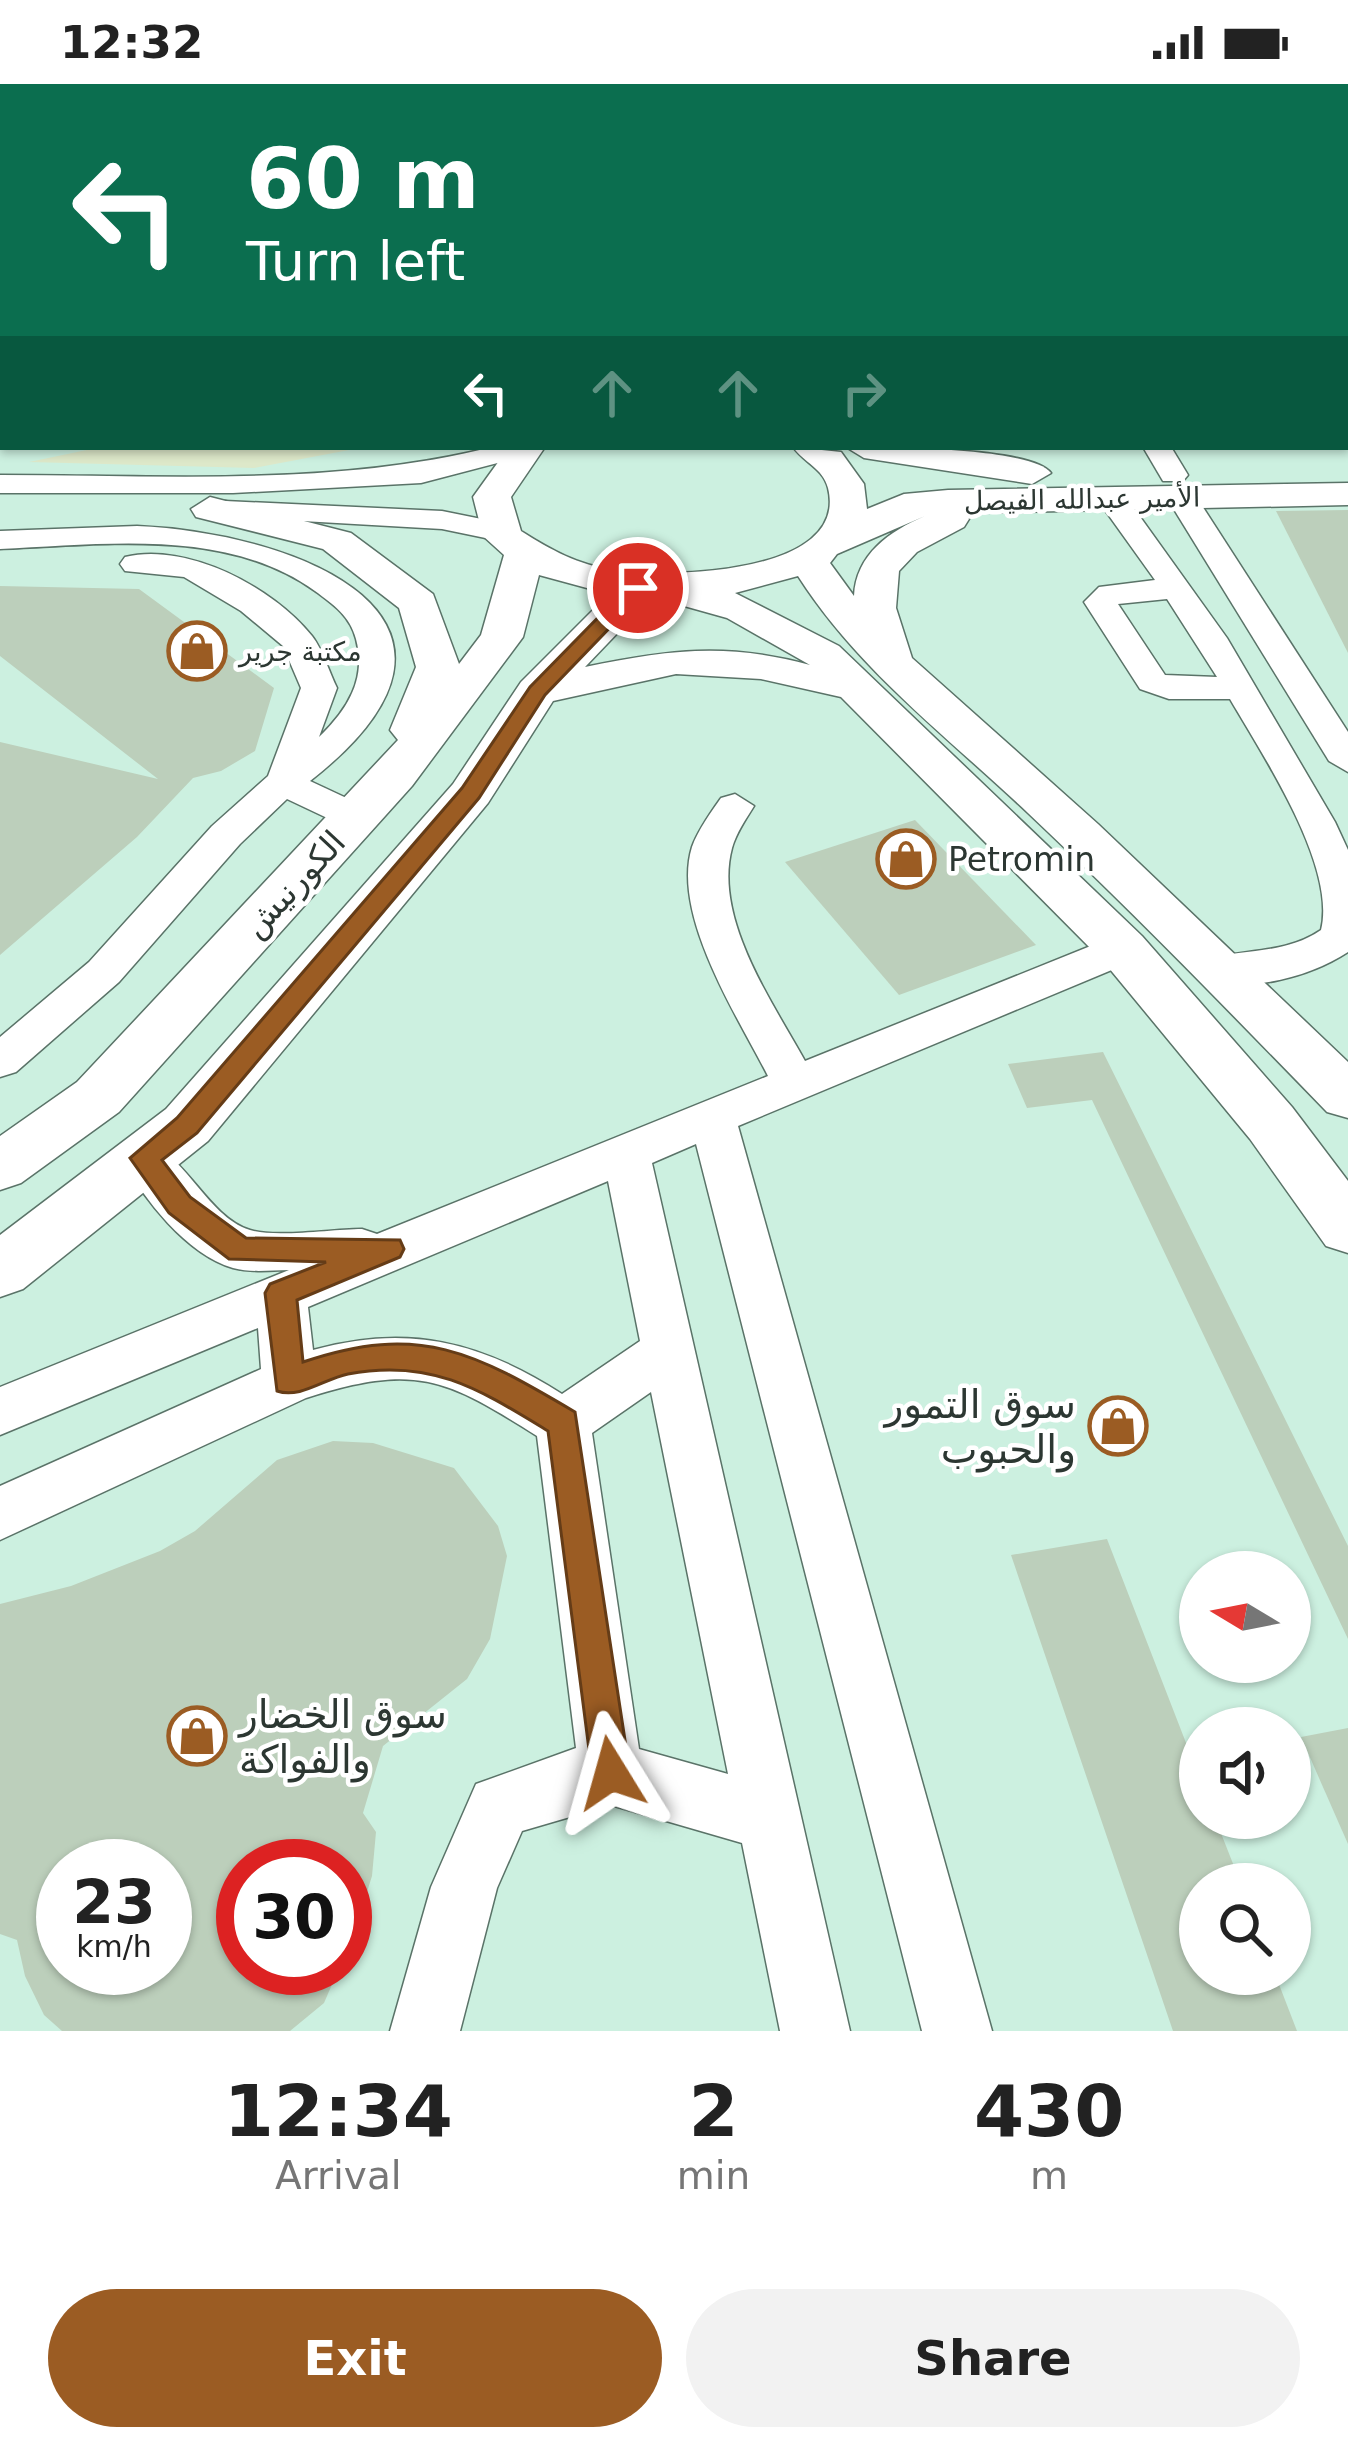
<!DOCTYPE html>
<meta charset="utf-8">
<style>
:root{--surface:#fff;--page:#f2f2f2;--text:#222;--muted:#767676;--accent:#9b5c23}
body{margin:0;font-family:"DejaVu Sans","Noto Naskh Arabic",sans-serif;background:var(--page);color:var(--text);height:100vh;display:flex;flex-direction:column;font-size:45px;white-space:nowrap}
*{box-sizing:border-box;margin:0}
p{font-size:39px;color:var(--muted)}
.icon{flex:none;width:66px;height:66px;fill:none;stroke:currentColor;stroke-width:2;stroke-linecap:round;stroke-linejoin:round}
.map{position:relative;height:1947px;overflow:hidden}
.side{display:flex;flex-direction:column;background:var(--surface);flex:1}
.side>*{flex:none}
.guide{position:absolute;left:0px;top:0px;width:1350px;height:366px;box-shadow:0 3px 9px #0004;background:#0b6e4f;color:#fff;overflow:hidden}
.needle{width:78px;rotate:280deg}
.fabs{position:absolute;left:1179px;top:1467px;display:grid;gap:24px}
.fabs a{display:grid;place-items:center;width:132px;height:132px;border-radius:50%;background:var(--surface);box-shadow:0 3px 9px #0004;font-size:60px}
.speed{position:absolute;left:36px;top:1755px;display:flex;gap:24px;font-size:60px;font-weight:700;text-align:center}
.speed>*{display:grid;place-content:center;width:156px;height:156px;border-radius:50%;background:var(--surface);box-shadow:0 3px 9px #0004;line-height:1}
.speed small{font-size:30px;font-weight:400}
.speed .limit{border:18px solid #d22;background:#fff;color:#111}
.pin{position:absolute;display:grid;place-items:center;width:102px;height:102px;color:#fff;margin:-51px;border:6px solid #fff;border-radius:50%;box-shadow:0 3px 12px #0007}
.me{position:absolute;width:132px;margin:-66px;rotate:352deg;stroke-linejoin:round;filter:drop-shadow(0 0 9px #0008)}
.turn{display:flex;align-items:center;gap:42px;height:252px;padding:0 48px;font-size:54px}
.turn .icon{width:156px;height:156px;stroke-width:2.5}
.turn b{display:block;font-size:84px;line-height:102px}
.lanes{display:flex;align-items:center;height:114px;padding:0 48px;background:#0003;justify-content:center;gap:60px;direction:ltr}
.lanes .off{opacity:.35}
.eta{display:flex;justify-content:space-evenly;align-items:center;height:204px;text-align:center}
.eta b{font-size:72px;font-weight:700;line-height:84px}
.primary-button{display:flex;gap:24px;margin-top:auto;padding:24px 48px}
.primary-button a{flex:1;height:138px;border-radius:72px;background:var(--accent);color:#fff;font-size:48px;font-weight:700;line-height:138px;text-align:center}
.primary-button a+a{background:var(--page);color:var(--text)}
.status{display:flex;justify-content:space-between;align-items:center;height:84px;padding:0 60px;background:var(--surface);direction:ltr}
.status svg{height:33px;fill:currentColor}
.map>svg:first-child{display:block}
</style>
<div class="status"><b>12:32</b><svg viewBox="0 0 49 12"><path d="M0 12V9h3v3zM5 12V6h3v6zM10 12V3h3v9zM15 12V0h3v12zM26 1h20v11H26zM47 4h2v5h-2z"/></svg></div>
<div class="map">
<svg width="1348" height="1947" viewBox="0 0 1348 1947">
<rect width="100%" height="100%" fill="#e0fdf0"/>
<!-- built -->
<g fill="#ccf0e0" fill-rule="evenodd">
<path d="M0 0 206 3H3V363H1347L1348 37V1947H0ZM1200 1488H1290V1578H1200ZM1200 1644H1290V1734H1200ZM63 1782H165V1884H63ZM243 1782H345V1884H243ZM1200 1800H1290V1890H1200Z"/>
<polygon points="291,0 1291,0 1298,3 282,3"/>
</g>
<!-- green -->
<polygon fill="#dde8c9" points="101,363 365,363 254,384 29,378"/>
<!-- building -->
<g fill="#bccfbb" fill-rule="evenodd">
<polygon points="1348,426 1348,569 1276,427"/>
<polygon points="0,502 139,505 274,604 255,667 221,687 193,694 137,753 0,871 0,658 158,695 0,572"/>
<polygon points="915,736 1036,861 899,911 785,778"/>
<polygon points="1103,968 1348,1462 1348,1555 1092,1016 1027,1024 1008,980"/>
<path d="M333 1357 373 1359 454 1384 498 1442 507 1472 490 1555 467 1595 383 1662 363 1729 376 1748 372 1792 351 1859 345 1858V1782H243V1884H339L324 1919 290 1947H62L44 1931 25 1892 17 1856 0 1850V1520L71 1502 160 1467 195 1447 277 1376ZM63 1782H165V1884H63Z"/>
<polygon points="1107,1455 1200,1695 1200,1734 1215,1734 1241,1800 1200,1800 1200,1890 1275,1890 1297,1947 1173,1947 1011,1471"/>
<polygon points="1348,1644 1348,1760 1301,1653"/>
</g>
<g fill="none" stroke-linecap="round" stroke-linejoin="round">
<!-- minor casing -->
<g stroke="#5a7368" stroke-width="3">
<g id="minor">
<polygon points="0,0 37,0 3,3 3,8"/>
<polygon points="58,0 78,0 80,3 60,3"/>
<polygon points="125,0 164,0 123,3"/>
<rect x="188" y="0" width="20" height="3"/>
<polygon points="285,0 313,0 283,3"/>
<polygon points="340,0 367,0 338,3"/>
<polygon points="398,0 425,0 396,3"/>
<polygon points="451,0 478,0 449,3"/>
<polygon points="503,0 529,0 501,3"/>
<polygon points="877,0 901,0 875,3"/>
<polygon points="1348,0 1348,8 1347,3 1326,2"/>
<polygon points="3,53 3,65 0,66 0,54"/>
<rect x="1347" y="59" width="1" height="12"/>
<rect x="0" y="87" width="3" height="14"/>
<rect x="1347" y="126" width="1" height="14"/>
<polygon points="3,131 3,146 0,147 0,132"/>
<polygon points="0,245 3,246 3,265 0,264"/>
<rect x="1347" y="247" width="1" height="17"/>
<rect x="1347" y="322" width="1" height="18"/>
<path d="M492 363H540L536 369 421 399 233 409H0V391C162 391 334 403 492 363Z"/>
<polygon points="1143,363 1171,363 1188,391 1183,397 1163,397"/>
<polygon points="1182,405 1197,414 1348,648 1348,688 1329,677 1167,414"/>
<path d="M1112 406 1123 409 1227 554 1335 738 1348 766V868C1310 893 1248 909 1204 896L1198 886 1204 876C1245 864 1284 871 1321 846 1337 782 1262 670 1230 615H1169L1140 605 1084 518 1099 503 1155 496 1097 415ZM1167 515 1217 593 1165 591 1118 520Z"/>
<polygon points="225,417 442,427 511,441 516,448 500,457 442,445 214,432 210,426 214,420"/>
<path d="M137 442C297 449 518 534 310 697L370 725 375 733 370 741H342L287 715 240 760 119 898 16 988 0 993V953L89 878 212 742 268 692 301 604 283 562 241 527 184 493 125 487 120 480 125 473C187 458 273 503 312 552 323 566 329 588 337 604L319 653C347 626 367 595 356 555 350 532 334 521 315 507 226 443 103 461 0 465V447Z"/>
<path d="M735 710 754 722C746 735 736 749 732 764 713 834 773 919 805 977L1108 855H1138L1144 865 1138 875 738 1042 992 1947H922L696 1060 652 1079 850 1947H780L742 1759 611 1721 522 1747 497 1804 460 1947H390L431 1803 476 1700 576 1664 537 1352C445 1294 416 1279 306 1314L0 1456V1402L261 1285 258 1244 0 1351V1303L289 1186C271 1186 251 1189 233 1184 186 1170 144 1115 121 1074L128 1061C177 1046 201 1131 250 1146 275 1154 334 1145 362 1145L377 1150 768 992C738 933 671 831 692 763 698 746 711 728 721 714ZM608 1097 640 1257 562 1310C480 1257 407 1240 313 1266L308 1223ZM651 1308 728 1690 639 1665 592 1349Z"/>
</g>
</g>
<!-- major casing -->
<g stroke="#5a7368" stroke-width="3">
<g id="major">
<polygon points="208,0 237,0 239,3 210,3"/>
<polygon points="263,0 293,0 295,3 265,3"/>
<polygon points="1282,0 1311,0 1313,3 1284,3"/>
<path d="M509 363H545L511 413 521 447C551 466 578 481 614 486 664 494 850 492 828 404 823 384 804 379 793 363L841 368 864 400 867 425 904 410 948 406 1348 399V421L965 429 969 435 964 443 917 468 899 487 896 524 912 574 1098 740 1348 978V1034L1327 1028C1229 927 1131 826 1028 729 948 653 858 586 798 492L735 509 839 562 1142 852 1292 1023 1348 1097V1169L1326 1162 1250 1055 1104 878 841 613 761 595 676 590 553 617 488 719 208 1057 23 1205 0 1213V1151L166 1025 453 700 521 598 609 510 539 491 523 553 412 702 119 1028 21 1099 0 1106V1052L77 998 398 656 390 646 416 583 399 524 323 465 196 433 191 425 210 413 351 449 433 510 459 580 481 551 504 471 483 452 473 413ZM925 432C890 447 856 470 854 512L830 479 837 470ZM652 513 727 534 810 581C727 558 667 566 585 583Z"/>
<path d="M846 363C881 363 1032 363 1051 389L1032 400 864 374Z"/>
</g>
</g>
<!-- minor -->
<use href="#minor" fill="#fff" fill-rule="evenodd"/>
<!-- major -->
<use href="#major" fill="#fff" fill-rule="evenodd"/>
</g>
<!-- route -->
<path fill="#9b5c23" stroke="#653c17" stroke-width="3" d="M631 500 648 504 545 611 479 714 197 1049 162 1076 190 1113 246 1154 400 1156 404 1165 400 1173 297 1216 303 1278C420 1238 475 1269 575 1328L630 1689 625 1703 611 1708 597 1703 592 1689 548 1347C479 1305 431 1274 348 1290 324 1295 300 1315 277 1307L265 1209 270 1200 326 1178 229 1175 169 1129 130 1074 177 1034 462 704 530 603Z"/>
<!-- icons -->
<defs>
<g id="shop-ring" transform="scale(3)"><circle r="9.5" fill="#fff" stroke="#9b5c23" stroke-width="1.5"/><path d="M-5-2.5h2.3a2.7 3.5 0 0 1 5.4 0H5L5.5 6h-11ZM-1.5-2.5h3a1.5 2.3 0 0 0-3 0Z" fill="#9b5c23"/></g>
</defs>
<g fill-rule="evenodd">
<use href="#shop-ring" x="197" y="567"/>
<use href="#shop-ring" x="906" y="775"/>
<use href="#shop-ring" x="1118" y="1342"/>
<use href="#shop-ring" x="197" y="1652"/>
</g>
<g text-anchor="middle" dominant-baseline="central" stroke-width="9" stroke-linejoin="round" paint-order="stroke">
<!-- far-street labels -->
<g font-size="27" fill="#2c3732" stroke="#fff">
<text transform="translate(1082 415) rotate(-1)">الأمير عبدالله الفيصل</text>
</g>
<!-- far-poi labels -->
<g font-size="27" fill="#2c3732" stroke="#fff" text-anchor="start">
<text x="239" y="567">مكتبة جرير</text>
</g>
<!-- poi labels -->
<g font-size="33" fill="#2c3732" stroke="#fff" text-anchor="start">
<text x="948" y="775">Petromin</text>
</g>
<!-- street labels -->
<g font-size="33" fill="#2c3732" stroke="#fff">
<text transform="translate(294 800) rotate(-47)">الكورنيش</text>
</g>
<!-- near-poi labels -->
<g font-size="39" fill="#2c3732" stroke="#fff" text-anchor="end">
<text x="1076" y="1320">سوق التمور<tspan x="1076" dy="45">والحبوب</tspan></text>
<text x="239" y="1630" text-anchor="start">سوق الخضار<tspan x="239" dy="45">والفواكة</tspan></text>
</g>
</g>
</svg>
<div class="fabs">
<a><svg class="needle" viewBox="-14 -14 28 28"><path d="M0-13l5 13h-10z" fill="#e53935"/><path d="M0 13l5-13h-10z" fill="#767676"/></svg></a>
<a><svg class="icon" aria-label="sound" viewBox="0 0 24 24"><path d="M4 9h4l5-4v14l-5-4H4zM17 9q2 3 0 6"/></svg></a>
<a><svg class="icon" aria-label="search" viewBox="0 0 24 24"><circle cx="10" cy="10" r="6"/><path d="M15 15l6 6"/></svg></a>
</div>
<div class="speed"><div>23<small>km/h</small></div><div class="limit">30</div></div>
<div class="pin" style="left:638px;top:504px;background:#d93025"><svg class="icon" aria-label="arrive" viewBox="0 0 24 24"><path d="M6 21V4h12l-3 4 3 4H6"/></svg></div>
<svg class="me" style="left:611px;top:1689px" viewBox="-20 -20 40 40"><path d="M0-17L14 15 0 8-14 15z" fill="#9b5c23" stroke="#fff" stroke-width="4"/></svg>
<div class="guide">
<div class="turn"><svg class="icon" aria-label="left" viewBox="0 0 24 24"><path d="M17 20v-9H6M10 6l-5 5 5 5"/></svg><div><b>60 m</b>Turn left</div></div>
<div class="lanes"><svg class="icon" aria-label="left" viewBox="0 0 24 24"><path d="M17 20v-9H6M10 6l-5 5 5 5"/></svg><svg class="icon off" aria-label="ahead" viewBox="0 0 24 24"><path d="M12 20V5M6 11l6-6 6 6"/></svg><svg class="icon off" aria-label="ahead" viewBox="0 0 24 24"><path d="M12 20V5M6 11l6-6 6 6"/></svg><svg class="icon off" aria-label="right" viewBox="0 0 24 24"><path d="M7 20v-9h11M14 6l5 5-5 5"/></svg></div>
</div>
</div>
<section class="side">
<div class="eta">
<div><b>12:34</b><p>Arrival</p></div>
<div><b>2</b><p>min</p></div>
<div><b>430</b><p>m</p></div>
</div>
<div class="primary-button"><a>Exit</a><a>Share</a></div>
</section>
